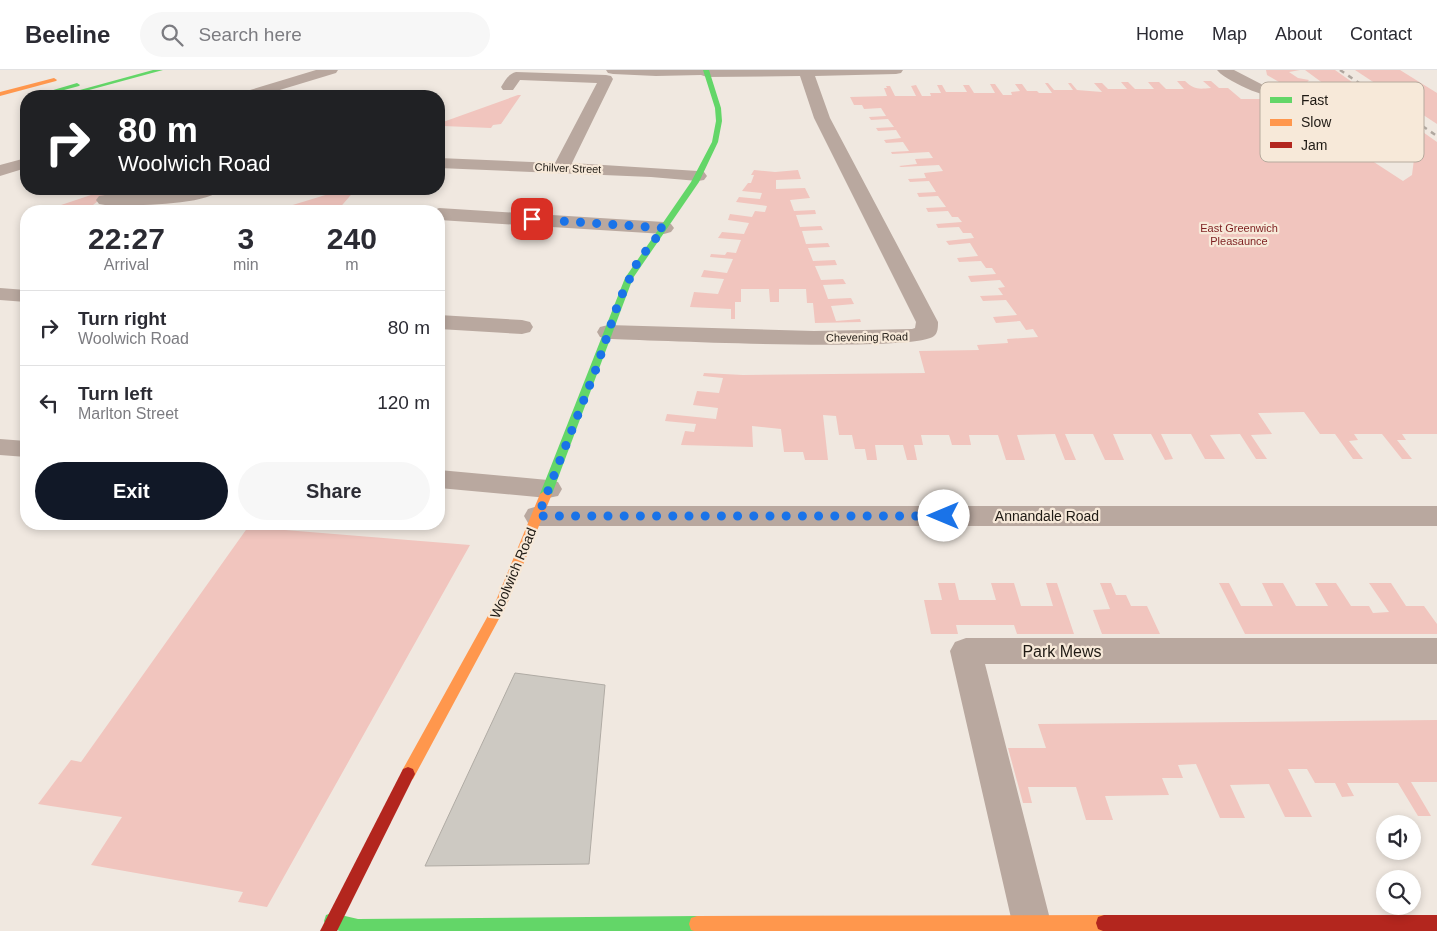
<!DOCTYPE html>
<style>
:root{--surface:#fff;--page:#f7f7f7;--text:#2b2b33;--muted:#7c7c81;--line:#e1e1e2;--accent:#111827}
body{margin:0;font-family:Arial,sans-serif;background:var(--page);color:var(--text);height:100vh;display:flex;flex-direction:column;font-size:19px;white-space:nowrap}
*{box-sizing:border-box;margin:0}
p{font-size:16px;color:var(--muted)}
.icon{flex:none;width:28px;height:28px;fill:none;stroke:currentColor;stroke-width:2;stroke-linecap:round;stroke-linejoin:round}
.map{position:relative;flex:1;overflow:hidden}
.drawer{position:absolute;left:20px;top:135px;width:425px;height:325px;display:flex;flex-direction:column;background:var(--surface);border-radius:20px;box-shadow:0 2px 8px #0003}
.drawer>*{flex:none}
.top-card{position:absolute;left:20px;top:20px;width:425px;height:105px;border-radius:20px;box-shadow:0 2px 8px #0003;background:#202124;color:#fff;overflow:hidden}
.tools{position:absolute;left:1376px;top:745px;display:grid;gap:10px}
.tools a{display:grid;place-items:center;width:45px;height:45px;border-radius:50%;background:var(--surface);box-shadow:0 2px 8px #0003;font-size:25px}
.pin{position:absolute;display:grid;place-items:center;width:42px;height:42px;color:#fff;margin:-21px;border-radius:10px;box-shadow:0 2px 8px #0006}
.me{position:absolute;width:55px;margin:-28px;rotate:270deg;stroke-linejoin:round;filter:drop-shadow(0 0 4px #0008)}
.turn{display:flex;align-items:center;gap:18px;height:105px;padding:0 15px;font-size:22px}
.turn .icon{width:65px;height:65px;stroke-width:2.5}
.turn b{display:block;font-size:35px;line-height:42px}
.eta{display:flex;justify-content:space-evenly;align-items:center;height:85px;text-align:center}
.eta b{font-size:30px;font-weight:700;line-height:35px}
.cta{display:flex;gap:10px;margin-top:auto;padding:10px 15px}
.cta a{flex:1;height:58px;border-radius:30px;background:var(--accent);color:#fff;font-size:20px;font-weight:700;line-height:58px;text-align:center}
.cta a+a{background:var(--page);color:var(--text)}
ul{padding:0;list-style:none}
li{display:flex;align-items:center;gap:15px;height:75px;padding:0 15px;border-top:1px solid var(--line)}
li div{flex:1}
li b{display:block;font-size:19px}
li em{font-style:normal}
header{display:flex;align-items:center;gap:30px;box-sizing:border-box;height:70px;padding:0 25px;background:var(--surface);border-bottom:1px solid var(--line)}
header strong{font-size:24px}
nav{display:flex;gap:28px;margin-inline-start:auto;font-size:18px}
.search{width:350px;height:45px;background:var(--page);display:flex;align-items:center;gap:12px;box-sizing:border-box;padding:0 18px;border-radius:28px;color:var(--muted);font-size:19px}
.map>svg:first-child{display:block}
</style>
<header>
<strong>Beeline</strong>
<div class="search"><svg class="icon" aria-label="search" viewBox="0 0 24 24"><circle cx="10" cy="10" r="6"/><path d="M15 15l6 6"/></svg>Search here</div>
<nav><a>Home</a><a>Map</a><a>About</a><a>Contact</a></nav>
</header>
<div class="map">
<svg width="1437" height="861" viewBox="0 0 1437 861">
<rect width="100%" height="100%" fill="#f0e8e0"/>
<!-- green -->
<g fill="#f1c5be">
<polygon points="1266,0 1300,0 1289,2 1298,8 1309,10 1302,18 1299,18 1279,12 1267,5"/>
<path d="M1305 0H1335L1437 72V364H1402L1406 370H1397L1412 389H1402L1382 364H1354L1358 370 1349 371 1363 389H1353L1335 364H1320L1304 342 1258 343 1272 364 1251 365 1267 389H1256L1240 364 1210 365 1225 389H1205L1191 364H1161L1173 389 1165 390 1151 364H1113L1124 390H1105L1093 364H1065L1076 390H1065L1055 364 1017 365 1025 390H1006L998 365H969L971 375H952L949 365H921L923 375H914L917 390H907L903 375H875L877 390H867L865 379H855L852 365H839L836 346 823 345 828 390H805L803 382H784L781 359 752 356 753 377 681 375 685 361 694 362 696 354 665 351 667 344 716 349 718 338 693 335 697 321 719 323 723 308 703 306 704 303 743 305 925 303 919 281 979 280 977 275 1008 273 1007 269 1038 267 1033 259 1026 260 1020 251 996 253 993 247 1017 245 1006 230 983 231 980 226 1003 225 998 218 1005 217 1000 210 971 212 968 206 996 204 992 198H986L981 191 959 192 957 188 978 186 970 173 949 175 946 171 974 168 971 163H963L959 157 938 158 936 154 962 152 958 147H952L948 141 928 142 926 138 946 137 938 126 919 127 917 123 936 122 929 111 910 112 908 109 926 108 924 103 943 101 939 95 901 97 899 96 917 94 915 89 933 88 929 82 892 84 891 82 909 81 903 72 886 73 884 70 901 68 896 60 878 61 876 58 894 57 888 49 871 50 869 47 886 46 881 38 864 39 862 35H854L850 27 887 26 884 18H887L886 16H890L895 26H916L911 16 916 15 922 26H931L930 23H941L937 15H942L946 22H967L963 15H969L974 23H995L990 14H995L1003 25H1012L1011 22 1020 21 1015 14H1022L1027 21H1037L1039 23H1052L1045 13H1048L1054 20H1073L1068 13H1071L1077 20 1102 22 1094 13H1102L1108 19H1127L1121 12H1128L1135 19H1154L1148 12H1159L1166 19H1184L1177 11H1185C1194 20 1199 19 1211 18L1203 11H1211L1219 18H1228L1241 29H1277L1403 111 1412 105 1415 81Z"/>
<polygon points="1355,0 1400,0 1437,23 1437,54"/>
<polygon points="518,25 521,25 501,54 493,55 491,58 443,56 443,52"/>
<polygon points="754,100 775,102 798,100 801,109 776,110 776,119 805,118 810,128 790,130 794,141 815,140 816,144 796,145 800,157 821,156 823,160 802,161 806,174 828,173 830,177 808,178 813,191 835,190 837,195 815,196 821,210 843,209 846,214 823,215 828,229 851,228 854,234 831,236 836,251 860,249 861,252 815,253 813,233 807,233 806,219 779,219 779,232 770,232 769,219 741,219 741,232 735,232 735,249 731,249 731,239 690,237 694,222 718,224 724,209 701,207 704,200 727,203 733,189 710,187 711,184 725,185 727,182 736,183 741,170 718,168 722,162 744,164 749,153 728,150 730,144 752,147 755,141 765,142 767,136 736,132 739,127 760,129 762,123 742,121 748,113 751,113 754,105 751,105"/>
<polygon points="109,119 190,119 163,125 108,123 88,139 52,138"/>
<polygon points="345,119 356,119 337,141 273,141"/>
<polygon points="248,457 470,475 267,837 238,832 243,822 91,795 122,747 38,734 71,690 81,692"/>
<polygon points="938,513 955,513 959,530 996,530 991,513 1014,513 1021,536 1053,536 1046,513 1057,513 1074,564 1017,564 1014,555 956,555 958,564 931,564 924,530 942,530"/>
<polygon points="1100,513 1111,513 1116,525 1126,525 1131,536 1147,536 1160,564 1102,564 1093,540 1110,539"/>
<polygon points="1219,513 1229,513 1241,536 1273,536 1262,513 1283,513 1296,536 1328,536 1315,513 1336,513 1351,536 1369,536 1373,543 1389,542 1369,513 1391,513 1406,536 1424,536 1437,554 1437,564 1245,564"/>
<polygon points="1437,650 1437,712 1411,712 1431,746 1418,746 1398,713 1347,713 1354,726 1342,727 1335,713 1315,713 1307,699 1288,699 1312,747 1285,747 1269,714 1230,715 1245,748 1220,748 1196,694 1178,695 1183,708 1162,708 1169,725 1105,726 1113,750 1086,750 1076,717 1028,717 1032,733 1023,733 1008,678 1046,678 1038,654"/>
</g>
<!-- building -->
<polygon fill="#cdc9c2" stroke="#b0aba4" points="515,603 605,615 589,794 425,796"/>
<g fill="none" stroke-linecap="round" stroke-linejoin="round">
<!-- street -->
<g fill="#b9a89f" fill-rule="evenodd">
<polygon points="316,0 338,0 336,3 260,26 237,26 240,23"/>
<path d="M606 0H903L901 3 896 4 815 6 830 48 938 252C938 257 938 263 934 266 914 283 652 270 608 269L600 267 597 262 600 257 608 255 814 261 912 259 915 258 916 252 814 48 800 6 707 7 701 5 656 6 613 4 608 3Z"/>
<path d="M1217 0H1234L1263 15 1276 19H1313L1318 21 1321 24 1318 27C1289 34 1258 26 1232 11 1227 8 1221 5 1217 0Z"/>
<path d="M516 2 606 5 611 6 613 9 572 93 698 101 704 102 707 106 704 110 698 111 651 107 439 98V88L555 93 597 13 520 10 513 20H503L501 17C505 11 508 4 516 2Z"/>
<polygon points="26,88 26,98 0,106 0,95"/>
<path d="M192 119H221C209 136 126 136 105 135L99 134 96 130 99 126 105 125H151Z"/>
<polygon points="439,138 664,152 671,154 674,158 671,162 664,164 439,150 439,141 432,141"/>
<polygon points="0,218 26,220 26,232 0,230"/>
<polygon points="439,245 522,250 530,252 533,257 530,262 522,264 439,259"/>
<polygon points="0,369 26,371 26,387 0,385"/>
<polygon points="439,400 548,410 558,412 562,419 558,426 548,428 439,418"/>
<polygon points="538,436 1437,436 1437,456 538,456 528,453 524,446 528,439"/>
<polygon points="966,568 1437,568 1437,594 985,594 1051,853 1048,861 1014,861 950,581 955,572"/>
</g>
<!-- fast -->
<g fill="#63d668" fill-rule="evenodd">
<polygon points="153,0 163,0 67,26 58,26"/>
<polygon points="703,0 709,0 721,38 722,51 718,72 699,112 633,208 552,424 550,427 542,427 540,424 625,208 691,112 712,72 716,51 715,38"/>
<polygon points="77,13 80,15 79,16 42,26 33,26"/>
<polygon points="332,843 358,849 697,846 703,848 705,854 703,860 700,861 340,861 326,857 324,851 326,845"/>
</g>
<!-- slow -->
<g fill="#ff974d" fill-rule="evenodd">
<polygon points="54,8 57,10 56,11 0,26 0,22"/>
<polygon points="546,420 552,424 507,534 413,709 408,711 403,709 401,704 403,699 495,533 540,424"/>
<polygon points="1104,845 1110,847 1112,853 1110,859 1105,861 694,861 691,860 689,854 691,848 697,846"/>
</g>
<!-- jam -->
<g fill="#b3261e" fill-rule="evenodd">
<polygon points="408,697 413,699 415,704 337,861 320,861 403,699"/>
<polygon points="1104,845 1437,845 1437,861 1103,861 1098,859 1096,853 1098,847"/>
</g>
<!-- rail -->
<polyline stroke="#b0a79f" stroke-width="2.5" stroke-dasharray="5 5" stroke-linecap="butt" points="1340,0 1437,66"/>
</g>
<g fill="none" stroke-linecap="round" stroke-linejoin="round">
<!-- route -->
<polyline stroke="#1a73e8" stroke-width="9" stroke-dasharray="0 16.2" points="532,149 664,158 638,191 619,231 596,299 538,446 944,446"/>
</g>
<g text-anchor="middle" dominant-baseline="central" stroke-width="4.5" stroke-linejoin="round" paint-order="stroke">
<!-- far-street labels -->
<g font-size="11" fill="#1f1a14" stroke="#f7e9d9">
<text transform="translate(568 98) rotate(2)">Chilver Street</text>
<text transform="translate(867 267) rotate(-1)">Chevening Road</text>
</g>
<!-- far-park labels -->
<g font-size="11" fill="#7c1e1f" stroke="#f7e9d9">
<text x="1239" y="158">East Greenwich<tspan x="1239" dy="13">Pleasaunce</tspan></text>
</g>
<!-- street labels -->
<g font-size="14" fill="#1f1a14" stroke="#f7e9d9">
<text x="1047" y="446">Annandale Road</text>
<text transform="translate(513 503) rotate(-67)">Woolwich Road</text>
</g>
<!-- near-street labels -->
<g font-size="16" fill="#1f1a14" stroke="#f7e9d9">
<text x="1062" y="581">Park Mews</text>
</g>
</g>
<!-- legend -->
<rect x="1260" y="12" width="164" height="80" rx="8" fill="#f7e9d9" stroke="#b6ab9e" stroke-width="1"/>
<rect x="1270" y="27" width="22" height="6" fill="#63d668"/>
<rect x="1270" y="49" width="22" height="7" fill="#ff974d"/>
<rect x="1270" y="72" width="22" height="6" fill="#b3261e"/>
<g font-size="14" fill="#1f1a14">
<text x="1301" y="35">Fast</text>
<text x="1301" y="57">Slow</text>
<text x="1301" y="80">Jam</text>
</g>
</svg>
<div class="tools">
<a><svg class="icon" aria-label="sound" viewBox="0 0 24 24"><path d="M4 9h4l5-4v14l-5-4H4zM17 9q2 3 0 6"/></svg></a>
<a><svg class="icon" aria-label="search" viewBox="0 0 24 24"><circle cx="10" cy="10" r="6"/><path d="M15 15l6 6"/></svg></a>
</div>
<div class="pin" style="left:532px;top:149px;background:#d93025"><svg class="icon" aria-label="arrive" viewBox="0 0 24 24"><path d="M6 21V4h12l-3 4 3 4H6"/></svg></div>
<svg class="me" style="left:944px;top:446px" viewBox="-20 -20 40 40"><circle r="19" fill="#fff"/><path d="M0-13L10 11 0 6-10 11z" fill="#1a73e8"/></svg>
<div class="top-card">
<div class="turn"><svg class="icon" aria-label="right" viewBox="0 0 24 24"><path d="M7 20v-9h11M14 6l5 5-5 5"/></svg><div><b>80 m</b>Woolwich Road</div></div>
</div>
<section class="drawer">
<div class="eta">
<div><b>22:27</b><p>Arrival</p></div>
<div><b>3</b><p>min</p></div>
<div><b>240</b><p>m</p></div>
</div>
<ul>
<li><svg class="icon" aria-label="right" viewBox="0 0 24 24"><path d="M7 20v-9h11M14 6l5 5-5 5"/></svg><div><b>Turn right</b><p>Woolwich Road</p></div><em>80 m</em></li>
<li><svg class="icon" aria-label="left" viewBox="0 0 24 24"><path d="M17 20v-9H6M10 6l-5 5 5 5"/></svg><div><b>Turn left</b><p>Marlton Street</p></div><em>120 m</em></li>
</ul>
<div class="cta"><a>Exit</a><a>Share</a></div>
</section>
</div>
